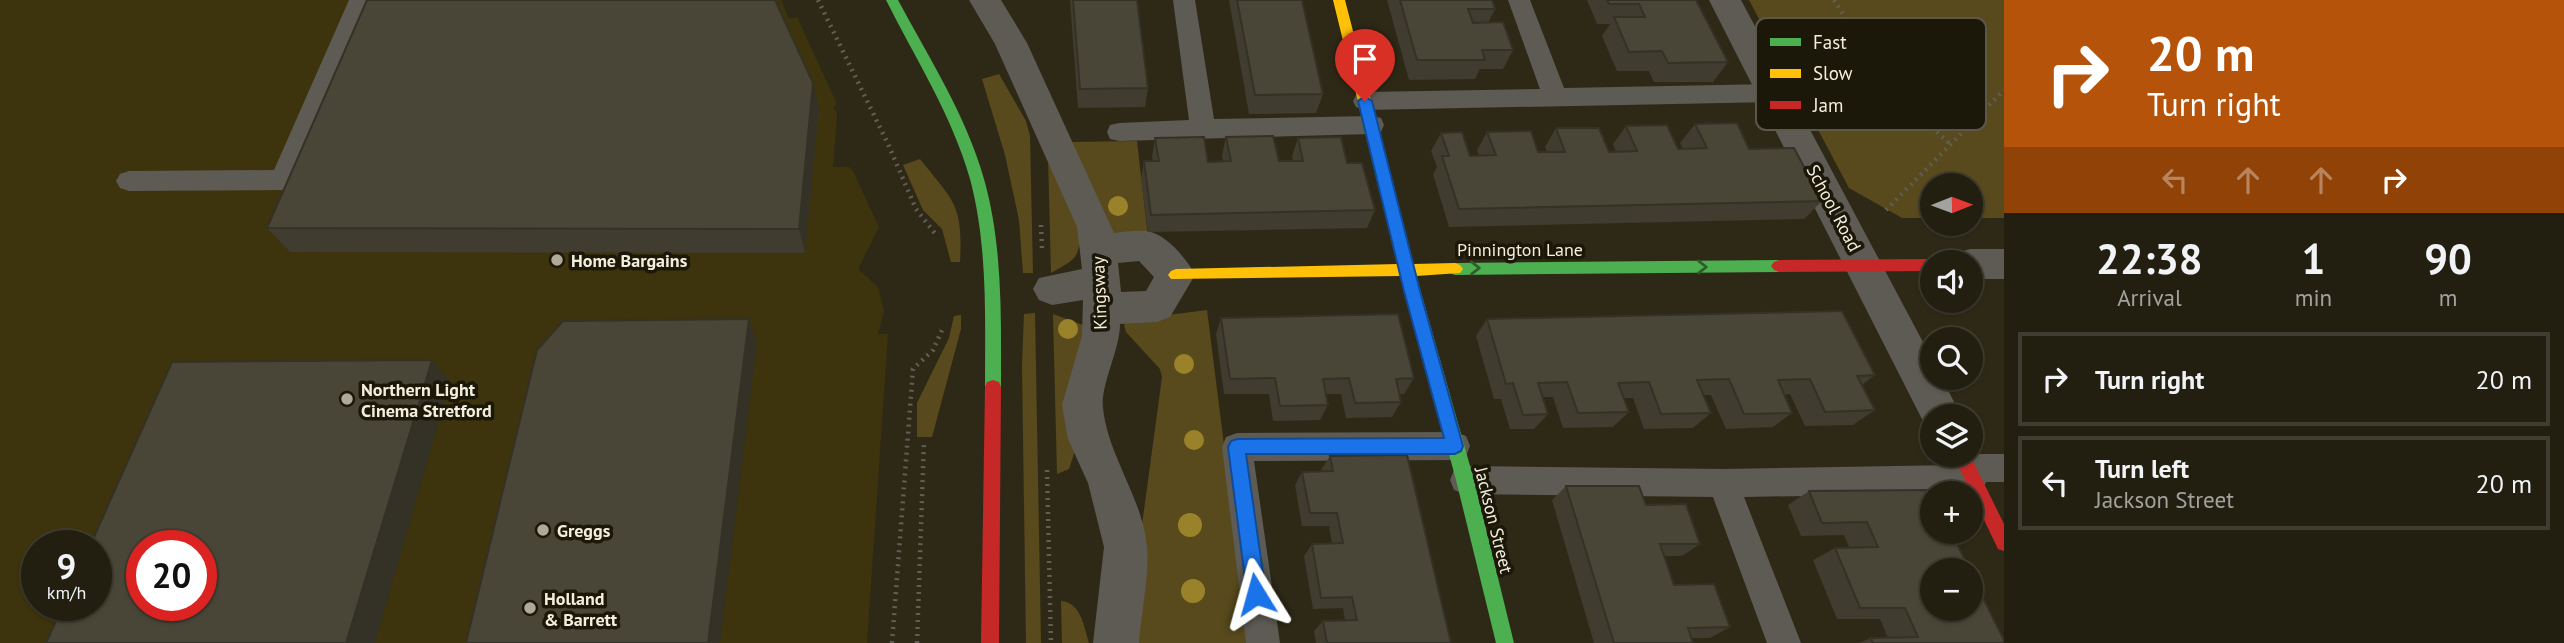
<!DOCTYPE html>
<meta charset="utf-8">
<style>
:root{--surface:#221f11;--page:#2a271a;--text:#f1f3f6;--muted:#a2a29f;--line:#3f3d31}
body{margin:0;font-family:"PT Sans",sans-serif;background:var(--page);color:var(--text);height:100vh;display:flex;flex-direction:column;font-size:26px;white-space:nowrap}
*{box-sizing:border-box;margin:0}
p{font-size:23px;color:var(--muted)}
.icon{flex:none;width:38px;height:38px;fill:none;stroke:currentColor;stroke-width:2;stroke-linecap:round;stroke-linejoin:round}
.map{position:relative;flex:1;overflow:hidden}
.details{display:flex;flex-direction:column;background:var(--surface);width:560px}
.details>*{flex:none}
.banner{background:#b45309;color:#fff;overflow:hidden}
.needle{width:46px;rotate:89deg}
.fabs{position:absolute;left:1920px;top:173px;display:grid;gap:14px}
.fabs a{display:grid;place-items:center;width:63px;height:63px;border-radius:50%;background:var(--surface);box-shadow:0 2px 5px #0004,0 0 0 2px var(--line);font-size:35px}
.speed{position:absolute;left:21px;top:530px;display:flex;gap:14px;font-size:35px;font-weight:700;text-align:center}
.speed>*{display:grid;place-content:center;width:91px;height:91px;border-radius:50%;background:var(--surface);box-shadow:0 2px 5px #0004,0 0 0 2px var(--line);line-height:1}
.speed small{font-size:18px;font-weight:400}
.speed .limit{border:10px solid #d22;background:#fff;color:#111}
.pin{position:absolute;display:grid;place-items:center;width:60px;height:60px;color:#fff;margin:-72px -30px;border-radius:50% 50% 50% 0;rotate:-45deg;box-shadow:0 0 7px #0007}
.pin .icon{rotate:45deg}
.me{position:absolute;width:77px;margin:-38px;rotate:352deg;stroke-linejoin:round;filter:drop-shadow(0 0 5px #0008)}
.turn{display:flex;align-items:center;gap:24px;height:147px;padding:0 28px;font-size:32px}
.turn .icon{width:91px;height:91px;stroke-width:2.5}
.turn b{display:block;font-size:49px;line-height:60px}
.lanes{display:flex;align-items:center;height:66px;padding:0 28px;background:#0003;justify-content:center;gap:35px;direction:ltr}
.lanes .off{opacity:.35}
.eta{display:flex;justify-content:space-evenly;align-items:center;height:119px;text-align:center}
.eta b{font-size:42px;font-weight:700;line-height:49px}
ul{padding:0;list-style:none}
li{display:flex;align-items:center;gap:21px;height:94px;margin:0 14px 10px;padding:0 14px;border:4px solid var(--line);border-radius:0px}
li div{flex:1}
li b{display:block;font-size:26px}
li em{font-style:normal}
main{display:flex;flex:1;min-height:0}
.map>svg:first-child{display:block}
</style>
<main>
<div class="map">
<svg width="2004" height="643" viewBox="0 0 2004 643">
<rect width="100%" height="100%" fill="#2e2917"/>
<!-- built -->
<path fill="#3d330c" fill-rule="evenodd" d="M0 0H781L789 19 797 17 837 104 834 107 837 115 833 167H849L853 171 879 227 858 269 878 287 884 311 878 334H888L867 643H0ZM37 546H96V606H37ZM142 546H201V606H142Z"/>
<!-- green -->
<g fill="#584a1c">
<polygon points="1749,0 2004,0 2004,218 1971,218 1970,186 1932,186 1932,218 1902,218 1849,188"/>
<polygon points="999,74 1026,121 1030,136 1033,273 1023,273 1019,220 1005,155 982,79"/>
<polygon points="1137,141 1148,237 1118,236 1112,231 1070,142"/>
<path d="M1048 156C1059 180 1088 227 1077 253 1074 262 1059 268 1051 273Z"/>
<path d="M920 159C954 202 963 204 960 262H951L942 229 923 210 903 165Z"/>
<polygon points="1207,310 1249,643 1126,643 1162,377 1160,369 1126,332 1124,325 1129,320"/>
<polygon points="1035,313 1041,643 1026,643 1022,365 1024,314"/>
<polygon points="1053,314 1083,325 1078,442 1069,469 1057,474"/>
<polygon points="961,315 961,329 932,437 917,437 917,403 949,338 954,316"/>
<path d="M1061 601C1081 602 1084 627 1089 643H1062Z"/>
</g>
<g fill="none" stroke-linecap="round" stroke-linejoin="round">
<!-- path -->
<g stroke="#605e55" stroke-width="4.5" stroke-dasharray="2 5" stroke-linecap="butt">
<polyline points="818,0 888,144 916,209 937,236"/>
<polyline points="1834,0 1869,54 1908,105 1950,144"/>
<polyline points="1886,210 2004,90"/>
<polyline points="1041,225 1042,248"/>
<polyline points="1047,470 1051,643"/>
<polyline points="892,643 913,369 933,350 942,330"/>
<polyline points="917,643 924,441"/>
</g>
<!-- lane -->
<g fill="#5d5b54" fill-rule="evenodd">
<polygon points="349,0 371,0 291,187 282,190 129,191 120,188 116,181 120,174 129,171 274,170"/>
<polygon points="1173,0 1195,0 1214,119 1372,116 1381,118 1384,125 1381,132 1372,134 1119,141 1110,139 1107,132 1110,125 1119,123 1189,120"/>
<polygon points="1508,0 1530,0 1564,88 1773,84 1782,87 1785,93 1782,99 1773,102 1365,110 1356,107 1353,101 1356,95 1365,92 1540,89"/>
<polygon points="1455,432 1466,436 1470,446 1466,456 1455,460 1254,461 1280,643 1246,643 1222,447 1226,437 1237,433"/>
<polygon points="2004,454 2004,482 1986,482 1983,489 1972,493 1744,497 1801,643 1767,643 1713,497 1465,494 1454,490 1450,480 1454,470 1465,466 1723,469 1954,465 1957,458 1970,454"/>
</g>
<!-- street -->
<g fill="#5d5b54" fill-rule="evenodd">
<path d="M969 0H1001L1027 43 1114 233C1124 232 1137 230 1147 231 1166 234 1187 259 1195 275L1170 317 1157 322 1120 324C1120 350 1100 386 1103 408 1108 456 1142 497 1147 546 1150 570 1141 617 1139 643H1093L1104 547 1088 483 1068 439 1062 405 1082 336 1083 300 1052 305 1039 300 1033 289 1039 278 1082 269 1077 227 995 44ZM1139 261 1154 277 1146 291 1121 292 1118 263Z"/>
<polygon points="1709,0 1741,0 1932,359 1932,378 1942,378 1961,416 1932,416 1932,431 1927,429"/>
<polygon points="1970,249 2004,249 2004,279 1970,279 1970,262 1952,262 1957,253"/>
</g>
<!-- fast -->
<g fill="#4caf50" fill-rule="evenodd">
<path d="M886 0H898C929 58 966 115 984 179 1003 246 1001 318 1001 387L999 392 993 394 987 392 985 387C985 318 988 246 970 179 952 115 915 58 886 0Z"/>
<polygon points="1779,260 1784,262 1787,266 1784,270 1779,272 1455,275 1450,273 1447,269 1450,265 1455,263"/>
<polygon points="1411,279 1416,280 1419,285 1474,480 1514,643 1496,643 1456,480 1403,285 1406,280"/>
</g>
<!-- slow -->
<polygon fill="#ffc107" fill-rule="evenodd" points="1333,0 1345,0 1413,264 1455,263 1460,265 1463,269 1460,273 1416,276 1419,285 1416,290 1406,290 1401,276 1171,279 1168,275 1171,271 1176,269 1398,264"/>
<!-- jam -->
<g fill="#c62828" fill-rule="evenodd">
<polygon points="1932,259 1938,262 1932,262 1932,271 1779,272 1774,270 1771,266 1774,262 1779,260"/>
<polygon points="993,380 999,382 1001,387 999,643 981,643 985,387 987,382"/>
<polygon points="1953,455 1970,455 2004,524 2004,551 1998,549"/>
</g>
</g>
<!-- trees -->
<g fill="#9a822a">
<circle cx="1118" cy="206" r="10"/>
<circle cx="1068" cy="329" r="10"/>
<circle cx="1184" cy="364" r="10"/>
<circle cx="1194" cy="440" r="10"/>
<circle cx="1190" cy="525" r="12"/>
<circle cx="1193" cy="591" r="12"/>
</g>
<!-- wall -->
<g fill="#403c2f">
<polygon points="1070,0 1137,0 1148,88 1145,107 1078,108"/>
<polygon points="1229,0 1302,0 1323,94 1316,113 1249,114"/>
<polygon points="1387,0 1492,0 1495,9 1488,23 1513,50 1503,69 1480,69 1475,79 1409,80"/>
<polygon points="1587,0 1696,0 1728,62 1713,82 1654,82 1649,71 1617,71 1602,36 1610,24 1597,24"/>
<polygon points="819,109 805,253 290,252 267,228"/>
<polygon points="1695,124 1749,149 1822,201 1804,219 1449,227 1433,174 1437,167 1431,151 1441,133 1470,156 1479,155 1477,150 1487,132 1538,152 1547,152 1545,147 1556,128 1609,152 1616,152 1613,144 1626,126 1678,149 1683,149 1680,143"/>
<polygon points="1226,137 1279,161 1293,161 1292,156 1298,138 1347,163 1375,210 1367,228 1148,232 1141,179 1144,161 1153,161 1152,157 1155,138 1208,162 1223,161 1222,155"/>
<polygon points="1221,318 1414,378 1404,394 1400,394 1401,402 1392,417 1346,418 1341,394 1326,394 1328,405 1320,420 1273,421 1269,394 1224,394 1216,334"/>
<polygon points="1487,319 1875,375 1862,385 1875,410 1853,425 1805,426 1790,394 1784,395 1792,413 1773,427 1726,429 1711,395 1703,395 1711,413 1693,428 1644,429 1633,398 1624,398 1629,412 1613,427 1563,428 1553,397 1542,397 1548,414 1534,429 1510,429 1501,399 1494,399 1476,336"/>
<polygon points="1330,456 1451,643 1316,643 1314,631 1323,621 1345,620 1343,608 1313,609 1304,556 1312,544 1332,544 1329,526 1302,526 1295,485 1302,472 1322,471 1321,470"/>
<polygon points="1566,486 1646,505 1700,544 1682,556 1664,556 1674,585 1730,627 1710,638 1691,638 1693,643 1594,643 1552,500"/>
<polygon points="1931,490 2004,643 1859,643 1871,638 1888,638 1880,619 1837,619 1813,560 1835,548 1849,547 1844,535 1801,536 1788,505 1809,491"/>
</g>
<!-- shaded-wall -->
<g fill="#343126">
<polygon points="813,83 819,109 805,253 799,229"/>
<polygon points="749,319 757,342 720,643 708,643"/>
<polygon points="432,360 450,382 375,643 346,643"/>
</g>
<!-- building -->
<g fill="#4a4637" stroke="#343126" stroke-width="2" fill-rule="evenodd">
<polygon points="367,0 775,0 813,83 799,229 267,228"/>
<polygon points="1073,0 1137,0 1148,88 1080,89"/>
<polygon points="1237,0 1302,0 1323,94 1255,95"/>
<polygon points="1400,0 1492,0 1495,9 1468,9 1473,23 1503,22 1513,50 1482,50 1485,60 1417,60"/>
<polygon points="1607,0 1696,0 1728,62 1668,63 1662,51 1629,52 1614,17 1645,17 1639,4 1609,4"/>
<polygon points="1737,123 1749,149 1794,148 1822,201 1459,209 1442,156 1449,156 1441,133 1462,132 1470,156 1496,155 1487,132 1531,131 1538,152 1565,152 1556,128 1599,128 1609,152 1637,151 1626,126 1667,125 1678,149 1707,148 1695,124"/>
<polygon points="1273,136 1279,161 1303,161 1298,138 1341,137 1347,163 1362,163 1375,210 1151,215 1144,161 1159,161 1155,138 1204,137 1208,162 1231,161 1226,137"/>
<polygon points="1842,311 1875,375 1857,376 1875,410 1825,412 1810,379 1778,380 1792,413 1744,414 1729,379 1697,380 1711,413 1661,414 1649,382 1618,383 1629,412 1578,413 1567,382 1538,383 1548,414 1523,415 1513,383 1506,384 1487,319"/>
<polygon points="1398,314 1414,378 1396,379 1401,402 1355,403 1349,378 1323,379 1328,405 1280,406 1275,378 1230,379 1221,318"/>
<polygon points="749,319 708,643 466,643 537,350 563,321"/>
<path d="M432 360 346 643H46L63 606H96V546H90L172 362ZM142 546H201V606H142Z"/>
<polygon points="1407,455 1451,643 1327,643 1323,621 1357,620 1352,597 1321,598 1312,544 1343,543 1337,513 1310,513 1302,472 1333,471 1330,456"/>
<polygon points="1566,486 1639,486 1646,505 1686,504 1700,544 1660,544 1674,585 1714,584 1730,627 1688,628 1693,643 1614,643"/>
<polygon points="1931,490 1932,494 1932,532 1951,532 1970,570 1932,570 1932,609 1970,609 1970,572 2004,640 2004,643 1873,643 1871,638 1918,637 1905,608 1860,608 1835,548 1878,547 1867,522 1822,523 1809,491"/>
</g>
<!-- one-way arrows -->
<defs><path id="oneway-chevron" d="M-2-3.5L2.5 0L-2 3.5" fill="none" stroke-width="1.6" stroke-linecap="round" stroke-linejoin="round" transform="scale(1.75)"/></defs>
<g stroke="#315b29">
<use href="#oneway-chevron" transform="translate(1702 267)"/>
<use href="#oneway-chevron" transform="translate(1475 268)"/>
</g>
<!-- route -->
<polygon fill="#1a73e8" stroke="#114b97" stroke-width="2" points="1365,96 1372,101 1420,291 1463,446 1461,451 1455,454 1246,454 1266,594 1263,600 1256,603 1250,600 1247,594 1228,447 1231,441 1237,439 1444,438 1404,291 1358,101"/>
<!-- markers -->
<g fill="#afaa98" stroke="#1b1709" stroke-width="2.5">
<circle cx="557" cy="260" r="7"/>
<circle cx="347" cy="399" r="7"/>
<circle cx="543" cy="530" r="7"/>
<circle cx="530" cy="608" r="7"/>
</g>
<g text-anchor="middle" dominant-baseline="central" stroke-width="7" stroke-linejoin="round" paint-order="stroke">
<!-- street labels -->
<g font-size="18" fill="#f4efdd" stroke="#1b1709">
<text transform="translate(1834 208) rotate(62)">School Road</text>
<text x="1520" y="249">Pinnington Lane</text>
<text transform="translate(1099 293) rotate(-92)">Kingsway</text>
<text transform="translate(1494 520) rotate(76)">Jackson Street</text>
</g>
<!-- poi labels -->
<g font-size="18" font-weight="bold" fill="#f4efdd" stroke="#1b1709" text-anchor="start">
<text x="571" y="260">Home Bargains</text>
<text x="361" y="389">Northern Light<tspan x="361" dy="21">Cinema Stretford</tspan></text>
<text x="557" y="530">Greggs</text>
<text x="544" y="598">Holland<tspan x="544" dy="21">&amp; Barrett</tspan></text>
</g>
</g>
<!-- legend -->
<rect x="1756" y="18" width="230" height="112" rx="10" fill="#1b1709" stroke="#5c5849" stroke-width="2"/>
<rect x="1770" y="38" width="31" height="8" fill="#4caf50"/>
<rect x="1770" y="69" width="31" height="9" fill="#ffc107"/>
<rect x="1770" y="101" width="31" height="8" fill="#c62828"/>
<g font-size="19" fill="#f4efdd">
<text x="1813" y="49">Fast</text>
<text x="1813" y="80">Slow</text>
<text x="1813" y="112">Jam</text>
</g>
</svg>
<div class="fabs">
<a><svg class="needle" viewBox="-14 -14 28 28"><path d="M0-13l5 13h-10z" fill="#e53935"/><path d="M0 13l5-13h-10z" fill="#a2a29f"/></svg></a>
<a><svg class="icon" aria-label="sound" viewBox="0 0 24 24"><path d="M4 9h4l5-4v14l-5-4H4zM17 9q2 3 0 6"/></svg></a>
<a><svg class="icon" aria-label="search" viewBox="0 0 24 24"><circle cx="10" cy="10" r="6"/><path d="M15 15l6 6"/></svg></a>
<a><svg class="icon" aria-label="layers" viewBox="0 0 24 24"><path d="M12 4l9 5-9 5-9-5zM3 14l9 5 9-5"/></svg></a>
<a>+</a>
<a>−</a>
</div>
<div class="speed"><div>9<small>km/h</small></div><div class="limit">20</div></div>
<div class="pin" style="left:1365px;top:101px;background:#d93025"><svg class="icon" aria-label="arrive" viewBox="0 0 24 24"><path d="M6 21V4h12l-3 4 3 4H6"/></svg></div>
<svg class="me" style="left:1256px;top:594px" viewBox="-20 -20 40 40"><path d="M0-17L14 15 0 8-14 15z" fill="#1a73e8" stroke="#fff" stroke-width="4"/></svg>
</div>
<section class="details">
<div class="banner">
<div class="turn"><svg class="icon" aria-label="right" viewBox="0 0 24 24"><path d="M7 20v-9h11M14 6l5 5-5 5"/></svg><div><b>20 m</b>Turn right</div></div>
<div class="lanes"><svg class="icon off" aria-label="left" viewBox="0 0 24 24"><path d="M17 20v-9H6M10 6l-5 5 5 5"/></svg><svg class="icon off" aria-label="ahead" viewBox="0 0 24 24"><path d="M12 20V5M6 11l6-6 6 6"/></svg><svg class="icon off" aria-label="ahead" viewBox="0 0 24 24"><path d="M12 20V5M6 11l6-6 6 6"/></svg><svg class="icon" aria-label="right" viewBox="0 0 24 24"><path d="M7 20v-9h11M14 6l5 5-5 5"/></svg></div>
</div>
<div class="eta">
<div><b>22:38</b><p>Arrival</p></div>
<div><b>1</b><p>min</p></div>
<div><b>90</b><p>m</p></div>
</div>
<ul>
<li><svg class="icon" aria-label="right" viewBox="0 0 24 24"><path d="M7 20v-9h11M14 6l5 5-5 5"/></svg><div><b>Turn right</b></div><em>20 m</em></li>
<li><svg class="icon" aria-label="left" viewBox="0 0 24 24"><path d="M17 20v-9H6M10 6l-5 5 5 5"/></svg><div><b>Turn left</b><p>Jackson Street</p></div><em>20 m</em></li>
</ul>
</section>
</main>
